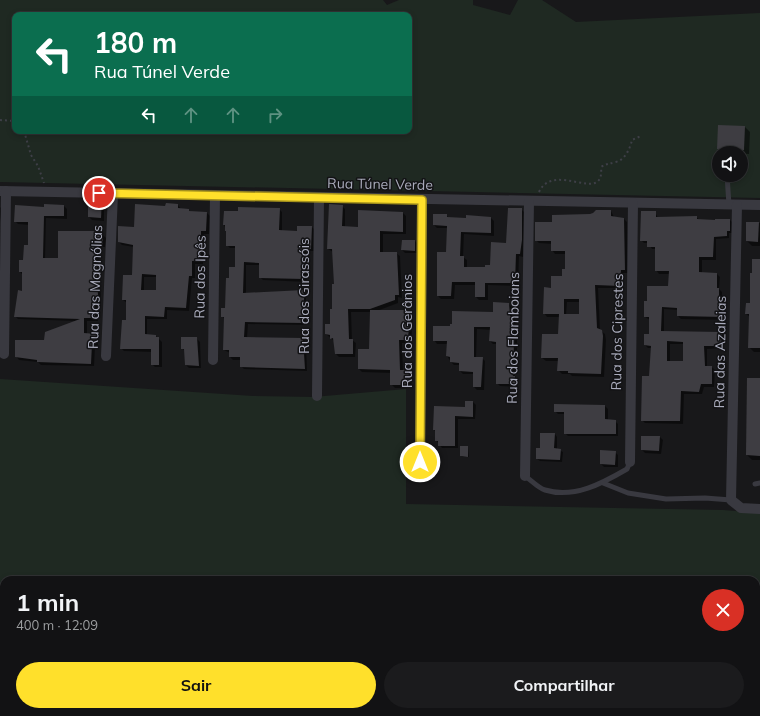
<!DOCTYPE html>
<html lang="pt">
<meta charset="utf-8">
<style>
:root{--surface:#121214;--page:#1b1b1d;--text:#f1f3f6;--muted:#9c9ea0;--line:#313234;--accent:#ffe02b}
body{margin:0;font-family:Mulish,sans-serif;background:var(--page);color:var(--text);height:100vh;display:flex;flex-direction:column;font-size:15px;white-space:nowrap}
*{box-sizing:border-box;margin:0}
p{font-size:13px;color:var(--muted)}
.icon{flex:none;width:22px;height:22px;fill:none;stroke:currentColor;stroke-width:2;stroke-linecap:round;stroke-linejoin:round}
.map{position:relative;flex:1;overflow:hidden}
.details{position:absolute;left:0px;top:576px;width:760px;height:140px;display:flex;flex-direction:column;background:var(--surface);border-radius:12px 12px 0 0;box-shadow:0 2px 6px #0003,0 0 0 1px var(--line)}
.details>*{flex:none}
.hud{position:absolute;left:12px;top:12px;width:400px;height:122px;border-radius:8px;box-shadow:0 2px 6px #0003,0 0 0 1px var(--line);background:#0b6e4f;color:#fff;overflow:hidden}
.fabs{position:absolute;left:712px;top:146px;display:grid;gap:8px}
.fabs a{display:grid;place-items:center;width:36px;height:36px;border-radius:50%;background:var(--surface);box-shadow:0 2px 6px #0003,0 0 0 1px var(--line);font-size:20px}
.pin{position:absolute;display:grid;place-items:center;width:34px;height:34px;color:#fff;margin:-17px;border:2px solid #fff;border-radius:50%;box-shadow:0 1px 4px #0007}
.me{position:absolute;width:44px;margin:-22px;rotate:0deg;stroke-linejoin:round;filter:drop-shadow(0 0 3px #0008)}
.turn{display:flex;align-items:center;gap:14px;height:84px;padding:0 16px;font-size:18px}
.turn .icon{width:52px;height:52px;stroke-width:2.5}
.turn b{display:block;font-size:28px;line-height:34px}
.lanes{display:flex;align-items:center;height:38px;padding:0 16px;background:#0003;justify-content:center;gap:20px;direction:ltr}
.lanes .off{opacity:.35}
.round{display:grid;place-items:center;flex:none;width:42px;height:42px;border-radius:21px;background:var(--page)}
.headline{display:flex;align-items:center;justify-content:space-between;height:68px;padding:0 16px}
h1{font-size:24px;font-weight:700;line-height:30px}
.primary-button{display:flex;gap:8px;margin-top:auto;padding:8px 16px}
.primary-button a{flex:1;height:46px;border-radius:24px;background:var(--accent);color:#111;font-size:16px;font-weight:700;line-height:46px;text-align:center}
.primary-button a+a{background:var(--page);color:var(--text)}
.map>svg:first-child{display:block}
</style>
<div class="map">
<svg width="760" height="716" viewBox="0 0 760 716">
<rect width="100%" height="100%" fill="#18181a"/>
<!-- green -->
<g fill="#1f2922" fill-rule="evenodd">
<path d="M0 0H383L387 5 399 0H473V5L510 15 518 0H542L576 22 760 13V198L0 182ZM15 15H409V131H15ZM719 153H741V175H719Z"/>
<path d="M0 379 253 396 313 397 406 389V504L723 510 760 513V716H0ZM4 580H756V712H4Z"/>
</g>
<!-- shadow -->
<g fill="#0007" fill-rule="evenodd">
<polygon points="719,126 745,127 750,132 749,154 723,153 718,148"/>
<polygon points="101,201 104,205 104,221 92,220 89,217"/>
<path d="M178 205 181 209 188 210 191 212 207 213 210 216 209 234H204L203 264H195V278H192L189 311 167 310V319H147V335L156 336 162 342V367H155L152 364V352L124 351 121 348 127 321V303L123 300 133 276 134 247 122 245 119 242 135 228 166 207ZM144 277H157V291H144Z"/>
<polygon points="64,206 67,209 67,219 46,218 45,259 59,259 100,232 106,238 105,247 101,247 99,263 101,299 101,307 98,307 98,321 87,321 87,334 95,335 98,338 98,347 95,347 94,366 41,365 38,362 19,360 16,356 45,341 77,321 18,319 15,316 23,292 23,275 20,272 29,246 29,225 18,224 15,221 45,208"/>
<polygon points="342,206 345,209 345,227 359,228 403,213 406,216 406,234 383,234 383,253 396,253 400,256 402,298 398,297 398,303 377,311 410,311 413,314 411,343 402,343 403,371 408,371 412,375 411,388 395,388 391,384 391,373 362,372 359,369 370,350 371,312 351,312 352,340 356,343 355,357 339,357 336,354 334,341 326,334 331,325 333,310 335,280 333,252 328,249"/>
<polygon points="0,207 2,209 0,222"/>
<polygon points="279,209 282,212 282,231 298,232 312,227 315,230 314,251 306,251 307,282 263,280 260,277 260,265 246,265 246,293 303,291 306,294 306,325 248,324 247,338 303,339 306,342 307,371 244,369 241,366 241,360 233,360 230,357 230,353 224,350 225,319 222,316 226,309 230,279 236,268 236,248 230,248 227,245 227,232 224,225"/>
<polygon points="521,209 525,213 523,257 519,256 518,286 488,285 488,300 479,300 476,297 476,285 455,285 454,299 441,299 438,296 447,253 447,228 437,228 434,225 446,215 449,218 491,218 494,221 494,236 464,234 463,257 467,260 467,268 486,268 491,266 507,244"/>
<path d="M611 211 614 217 624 219 627 222 628 273H623V288H598L600 330 605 334 606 340 604 377 572 376 570 374H562L558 370 559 361H546L542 358 559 335 560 317H547L544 313 552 289 563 277 566 270V254H555L552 250V244L539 243 536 240 553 223ZM567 302H580V315H566Z"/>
<path d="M655 212 658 218 696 217 700 220H730L733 223V233H729V238L716 239V260H702V273L717 274 720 277 719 289 722 292V304L725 307V320L681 319 678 316V310L664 309V332L721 333 724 336V348L707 349V367H712L715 370 714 387H704L702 394H684L683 424 645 423 642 420 650 377 652 348H648L645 345 650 335V320L645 317 648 302 669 287 670 274H659L656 270V249H652L648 243H644L641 240ZM670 344H684L685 362H670Z"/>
<polygon points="747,223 760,223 760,246 752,246 747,241"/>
<polygon points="415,241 418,244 418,253 405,253 402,250"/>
<polygon points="760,260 760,352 754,352 749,347 750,317 746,314 751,304 753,274"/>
<polygon points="509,304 512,307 512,317 516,320 517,332 517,360 515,360 515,376 518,380 518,387 500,386 497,383 497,344 493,344 490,341 491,330 477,329 476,358 482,358 485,361 484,390 477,390 474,387 474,374 463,374 460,371 460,365 454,365 451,362 447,356 448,344 437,344 434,340 450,327 494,314"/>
<polygon points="196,338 200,342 201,368 189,368 186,365 185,351 182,348"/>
<polygon points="760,379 760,460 752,460 747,455"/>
<polygon points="473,402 476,405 475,419 458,419 458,448 442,448 436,440 436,432 434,430"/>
<polygon points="605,406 608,409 608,421 615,421 618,424 618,436 568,436 565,433 565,414 558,414 555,411"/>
<polygon points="555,434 557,437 557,449 563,452 562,462 540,461 537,459 541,449"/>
<polygon points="660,437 663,440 661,454 645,453 642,450"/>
<polygon points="468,447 469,457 462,457 461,456"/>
<polygon points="615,452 618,455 618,467 604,467 601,464"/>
</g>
<!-- building -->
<g fill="#3e3d42" fill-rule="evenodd">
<polygon points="718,125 745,126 744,150 717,149"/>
<polygon points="88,200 102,200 101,218 88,217"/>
<path d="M166 203 178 204V208L189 209V211L207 212 206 231H201V261H192V276H189L186 308 165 307 164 317 145 316V334L156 335V337H159V365H151V349H120L122 320H126V300H122L123 275H132L133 245 118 242V226L134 227 135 204 165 206ZM142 274 156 275V290H141Z"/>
<polygon points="44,204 64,205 64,216 44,216 43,258 58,258 58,231 101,231 101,234 103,234 103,244 98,244 96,259 98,295 98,304 95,304 95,318 84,318 84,333 96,334 95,344 92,344 91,364 37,362 37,360 15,357 15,340 44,340 45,332 80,319 14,317 18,290 22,291 22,272 19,272 19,260 23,260 24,245 28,245 28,222 14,222 15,205 44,207"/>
<polygon points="329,204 343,205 342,226 358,227 358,210 403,212 403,232 380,231 380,252 397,252 399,295 395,295 395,300 370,309 348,309 349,339 353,339 353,354 335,354 333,338 330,339 330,335 325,334 325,324 330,324 330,309 332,309 332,284 334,284 332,249 327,249"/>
<polygon points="238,207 280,208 279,230 297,231 297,226 312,226 311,249 304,249 304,279 259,278 259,263 244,262 243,293 304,290 304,323 245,322 244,337 303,338 305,369 240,367 240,357 229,357 229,350 223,350 224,317 221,317 221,308 225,308 226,278 229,278 229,267 235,267 235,246 226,246 226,231 225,231 225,225 223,225 224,211 238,211"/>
<polygon points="508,208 522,208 522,240 520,254 516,254 515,283 485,283 485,297 475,297 475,282 452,282 451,296 437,296 437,252 446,252 447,226 433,225 433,214 447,214 447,217 466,218 466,215 491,217 491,233 461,232 460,256 464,256 464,267 485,267 485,265 490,265 491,242 506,243"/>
<path d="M596 210H611V216L624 218 625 270H621L620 286 595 285 597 328 602 330 603 336 601 374 568 373V371H557L558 358H541L542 334H558L559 314H543L544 287 551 288V276H562V269H565V251H551V241H535V222H552V215L590 214 593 213ZM564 299H579V314H564Z"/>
<path d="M641 211H656V217L697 216V219L715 220V219H730V231H727V236L714 237 713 257H699V272L717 273V288H719V302L723 303V317L677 316V308L662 307 661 331 722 332 721 346H704L705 366H712V384H701L699 392 681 391 680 421H641L642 376H649L651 346 644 345V334H649V317H644V301H647V286H668L669 271H655V247H647V241H640ZM667 341 683 342V361H667Z"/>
<polygon points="746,222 759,222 758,242 746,241"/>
<polygon points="402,240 415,240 415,251 401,250"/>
<polygon points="752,259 760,259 760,348 748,348 749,314 745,314 746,303 750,303 750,273 752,273"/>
<polygon points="493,302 509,303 510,316 513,316 514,358 512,357 512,373 513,376 515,376 515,384 496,384 496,342 489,341 490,327 474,327 474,357 483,357 481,387 473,387 473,372 459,371 459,363 450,362 450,357 446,356 447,341 433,341 433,326 450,326 450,324 452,324 452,311 493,312"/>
<polygon points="370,310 410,310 408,340 399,340 400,370 409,370 408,385 390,385 390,370 358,369 358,349 369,349"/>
<polygon points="181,337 197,337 199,366 185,365 184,349 181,349"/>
<polygon points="747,378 760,378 760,456 746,455"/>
<polygon points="465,401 473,401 473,417 455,416 455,446 438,446 438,441 435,441 435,430 433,430 434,406 465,407"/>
<polygon points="554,404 605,405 605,419 616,420 616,434 564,434 564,412 554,412"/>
<polygon points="540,433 555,433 554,448 561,449 560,460 536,459 536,448 540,448"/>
<polygon points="641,436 660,436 659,451 641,450"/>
<polygon points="460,446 468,446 468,457 460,456"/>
<polygon points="600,450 616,451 615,465 600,464"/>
</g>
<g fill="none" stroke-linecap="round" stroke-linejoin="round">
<!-- path -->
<g stroke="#3e3f47" stroke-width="2" stroke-dasharray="2 3" stroke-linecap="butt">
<polyline points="0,120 15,121"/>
<polyline points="24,131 31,155 38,166 44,183"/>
<path d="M539 192C554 160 605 206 601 167 607 163 610 164 616 162 626 159 630 148 632 140L641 136"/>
</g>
<!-- service -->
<g stroke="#393940" stroke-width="5">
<polyline points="727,175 729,205"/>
<path d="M525 476C531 480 538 488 545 490 574 499 603 483 627 469L630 462"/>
<polyline points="603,483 628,493 666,499 705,498 731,500"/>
<polyline points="755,484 760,483"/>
</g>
<!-- minor -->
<g stroke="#393940" stroke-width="10">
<polyline points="0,191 760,205"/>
<polyline points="737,205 731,500 741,508 760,509"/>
<polyline points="4,354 6,191"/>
<polyline points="106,356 113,194"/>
<polyline points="213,360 215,195"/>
<polyline points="317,396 319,197"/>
<polyline points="630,462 633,203"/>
<polyline points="420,463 422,200"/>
<polyline points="525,476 529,201"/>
</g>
</g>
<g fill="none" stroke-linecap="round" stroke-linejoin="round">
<!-- route casing -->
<g stroke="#a6921c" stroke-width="10">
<polyline id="route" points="99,193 422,200 420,462"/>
</g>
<!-- route -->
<use href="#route" stroke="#ffe02b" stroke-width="7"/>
</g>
<g text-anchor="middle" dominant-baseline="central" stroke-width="3" stroke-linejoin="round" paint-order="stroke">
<!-- street labels -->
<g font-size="14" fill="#a9abbb" stroke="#131315">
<text transform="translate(380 184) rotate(1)">Rua Túnel Verde</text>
<text transform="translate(200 277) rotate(-89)">Rua dos Ipês</text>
<text transform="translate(95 287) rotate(-88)">Rua das Magnólias</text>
<text transform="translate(304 296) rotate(-90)">Rua dos Girassóis</text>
<text transform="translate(407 331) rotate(-90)">Rua dos Gerânios</text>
<text transform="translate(617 332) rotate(-89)">Rua dos Ciprestes</text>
<text transform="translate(513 338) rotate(-89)">Rua dos Flamboians</text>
<text transform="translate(720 352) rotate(-89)">Rua das Azaleias</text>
</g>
</g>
</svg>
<div class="fabs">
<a><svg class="icon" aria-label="sound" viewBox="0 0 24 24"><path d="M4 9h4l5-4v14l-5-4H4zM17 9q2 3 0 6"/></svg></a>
</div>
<div class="pin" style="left:99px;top:193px;background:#d93025"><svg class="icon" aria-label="arrive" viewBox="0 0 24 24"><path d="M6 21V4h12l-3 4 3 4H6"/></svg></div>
<svg class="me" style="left:420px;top:462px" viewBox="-20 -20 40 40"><circle r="17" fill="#ffe02b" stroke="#fff" stroke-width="3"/><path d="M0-11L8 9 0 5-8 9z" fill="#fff"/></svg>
<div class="hud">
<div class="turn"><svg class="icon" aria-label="left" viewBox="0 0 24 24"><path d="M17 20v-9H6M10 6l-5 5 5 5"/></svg><div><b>180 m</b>Rua Túnel Verde</div></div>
<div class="lanes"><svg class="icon" aria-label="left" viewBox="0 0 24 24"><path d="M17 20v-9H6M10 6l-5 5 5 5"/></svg><svg class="icon off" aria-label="ahead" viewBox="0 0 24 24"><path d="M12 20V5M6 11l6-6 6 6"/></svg><svg class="icon off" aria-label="ahead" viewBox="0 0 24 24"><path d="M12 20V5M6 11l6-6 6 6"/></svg><svg class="icon off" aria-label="right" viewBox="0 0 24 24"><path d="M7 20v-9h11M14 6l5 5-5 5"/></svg></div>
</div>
<section class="details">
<div class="headline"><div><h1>1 min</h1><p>400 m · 12:09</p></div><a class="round" style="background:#d93025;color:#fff"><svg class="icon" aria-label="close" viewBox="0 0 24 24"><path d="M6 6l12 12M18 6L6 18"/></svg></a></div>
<div class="primary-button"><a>Sair</a><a>Compartilhar</a></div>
</section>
</div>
